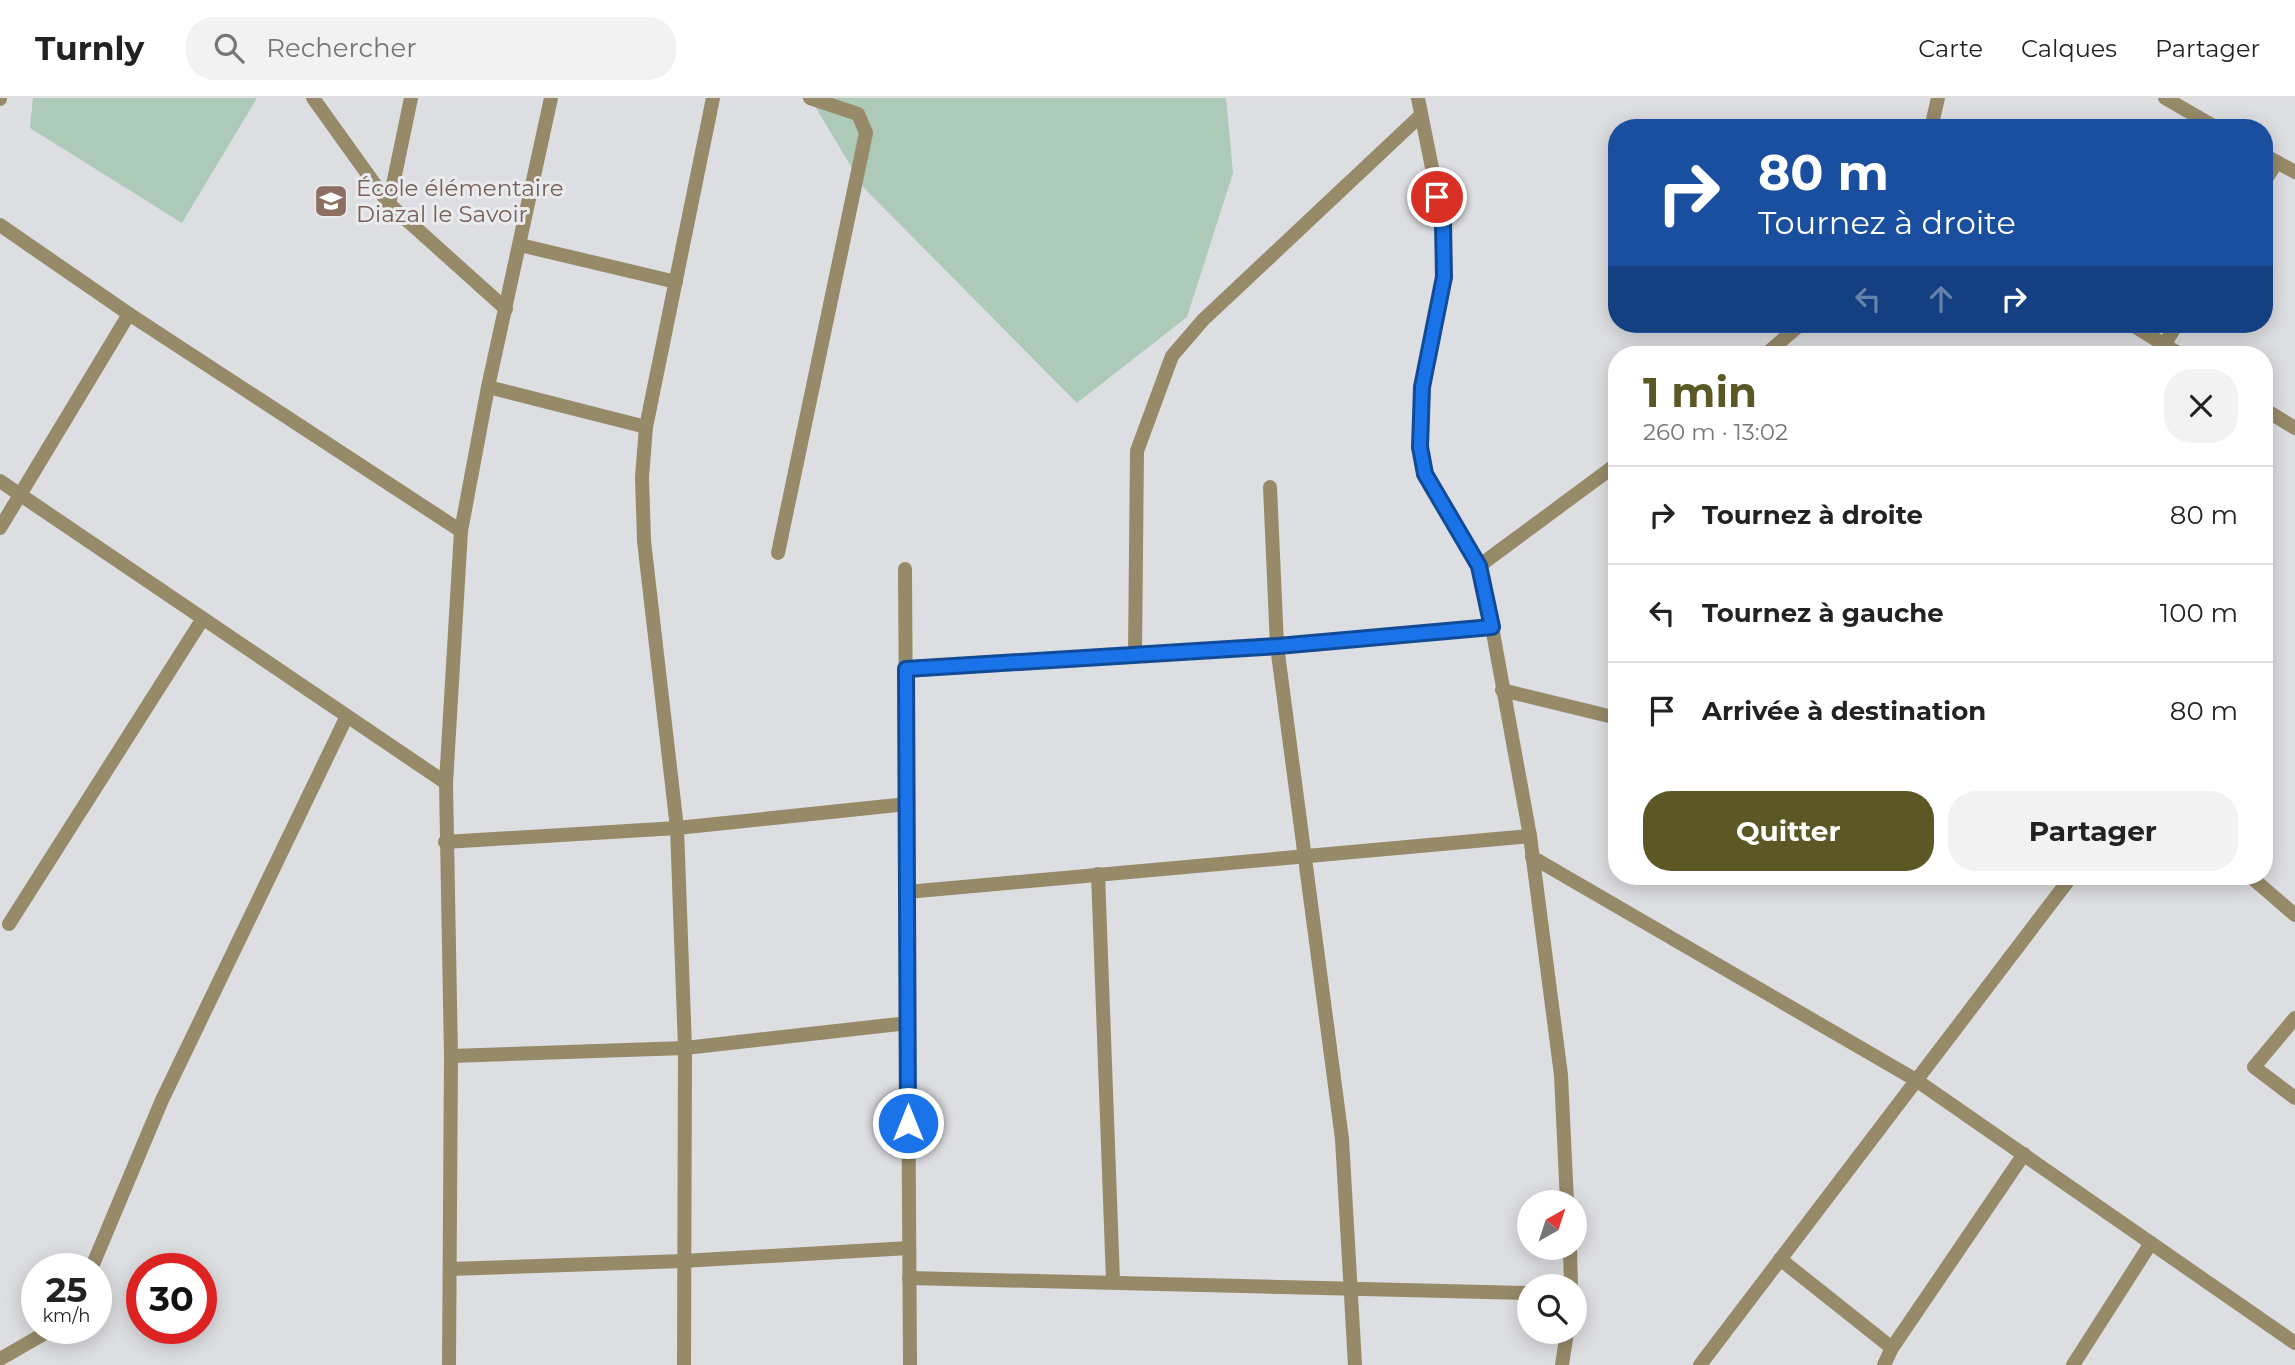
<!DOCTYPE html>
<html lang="fr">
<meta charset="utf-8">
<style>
:root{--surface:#fff;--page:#f2f2f2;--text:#222;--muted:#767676;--line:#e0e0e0;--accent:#5c5825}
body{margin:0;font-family:Montserrat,sans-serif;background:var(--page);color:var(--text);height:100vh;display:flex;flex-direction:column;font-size:26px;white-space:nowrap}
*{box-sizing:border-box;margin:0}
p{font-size:23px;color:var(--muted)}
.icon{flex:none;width:38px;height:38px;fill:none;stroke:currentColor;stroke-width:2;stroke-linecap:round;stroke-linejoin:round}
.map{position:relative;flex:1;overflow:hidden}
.details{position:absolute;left:1608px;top:248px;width:665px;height:539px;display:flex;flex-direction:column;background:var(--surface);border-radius:28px;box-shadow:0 4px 18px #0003}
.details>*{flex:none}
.banner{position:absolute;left:1608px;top:21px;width:665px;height:214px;border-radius:28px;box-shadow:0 4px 18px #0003;background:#1a4fa0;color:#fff;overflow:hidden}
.needle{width:46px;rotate:39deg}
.fabs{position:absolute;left:1517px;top:1092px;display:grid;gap:14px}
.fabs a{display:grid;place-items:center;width:70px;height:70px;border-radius:50%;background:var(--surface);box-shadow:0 4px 18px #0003;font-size:35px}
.speed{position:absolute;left:21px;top:1155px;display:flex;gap:14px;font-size:35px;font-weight:700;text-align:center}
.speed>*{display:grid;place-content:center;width:91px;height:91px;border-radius:50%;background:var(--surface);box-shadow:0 4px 18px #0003;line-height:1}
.speed small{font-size:18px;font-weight:400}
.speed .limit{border:10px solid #d22;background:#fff;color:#111}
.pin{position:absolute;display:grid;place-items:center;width:60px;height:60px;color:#fff;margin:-30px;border:4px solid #fff;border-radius:50%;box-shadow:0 2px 7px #0007}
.me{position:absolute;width:77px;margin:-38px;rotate:0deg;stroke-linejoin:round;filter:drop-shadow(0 0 5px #0008)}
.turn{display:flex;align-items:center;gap:24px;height:147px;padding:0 35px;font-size:32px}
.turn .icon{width:91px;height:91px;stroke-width:2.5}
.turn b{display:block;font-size:49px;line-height:60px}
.lanes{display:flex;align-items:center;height:66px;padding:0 35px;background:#0003;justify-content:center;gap:35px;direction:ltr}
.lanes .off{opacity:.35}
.round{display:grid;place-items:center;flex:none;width:74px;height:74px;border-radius:28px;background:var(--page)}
.overview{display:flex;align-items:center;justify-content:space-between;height:119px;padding:0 35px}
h1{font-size:42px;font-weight:700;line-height:52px;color:var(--accent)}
.button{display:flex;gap:14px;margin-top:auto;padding:14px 35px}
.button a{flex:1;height:80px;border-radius:28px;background:var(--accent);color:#fff;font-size:28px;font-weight:700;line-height:80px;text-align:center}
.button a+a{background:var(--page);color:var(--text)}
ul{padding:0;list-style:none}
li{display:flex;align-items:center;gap:21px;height:98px;padding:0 35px;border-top:2px solid var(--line)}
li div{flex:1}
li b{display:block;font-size:26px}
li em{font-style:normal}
header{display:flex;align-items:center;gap:42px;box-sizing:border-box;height:98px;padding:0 35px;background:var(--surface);border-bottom:2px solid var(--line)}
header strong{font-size:33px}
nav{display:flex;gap:38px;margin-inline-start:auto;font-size:24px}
.search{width:490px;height:63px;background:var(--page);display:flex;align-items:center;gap:18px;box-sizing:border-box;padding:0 24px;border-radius:28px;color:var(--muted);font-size:26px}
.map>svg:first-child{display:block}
</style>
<header>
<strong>Turnly</strong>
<div class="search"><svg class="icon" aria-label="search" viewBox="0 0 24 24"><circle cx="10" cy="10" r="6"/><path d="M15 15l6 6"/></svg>Rechercher</div>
<nav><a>Carte</a><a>Calques</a><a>Partager</a></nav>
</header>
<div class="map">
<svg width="2295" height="1267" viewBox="0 0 2295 1267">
<rect width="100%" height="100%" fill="#dddee1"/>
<!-- green -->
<g fill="#adc9b8">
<polygon points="33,0 257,0 182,125 30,30"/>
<polygon points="810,0 1226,0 1233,75 1187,219 1077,305 864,90"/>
</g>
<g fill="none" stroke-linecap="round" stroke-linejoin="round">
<!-- street -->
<g stroke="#968a69" stroke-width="14">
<polyline points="313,0 389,106 506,211"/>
<polyline points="1418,0 1443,125 1444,179 1422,289 1420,349 1425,376 1479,468 1492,529 1530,738 1561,977 1567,1104"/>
<polyline points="2165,0 2217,30"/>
<polyline points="0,1 0,0"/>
<polyline points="1931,30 1938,0"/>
<polyline points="2264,57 2295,74"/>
<polyline points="2264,84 2277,64"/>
<polyline points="389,106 411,0"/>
<polyline points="0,127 129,216 461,433"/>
<polyline points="520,147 676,184"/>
<polyline points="2131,226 2181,257"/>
<polyline points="2164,247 2177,226"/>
<polyline points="1765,257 1801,226"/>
<polyline points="488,289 646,329"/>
<polyline points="2264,311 2295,330"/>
<polyline points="0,383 446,685"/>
<polyline points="1270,389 1277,548 1342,1041 1355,1267"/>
<polyline points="0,430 129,216"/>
<polyline points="778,455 866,35 858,16 810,0"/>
<polyline points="1479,468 1617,366"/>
<polyline points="905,471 910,1267"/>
<polyline points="1135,555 1137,353 1172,258 1203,222 1419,19"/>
<polyline points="906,571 1277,548 1492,529"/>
<polyline points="1502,592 1617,620"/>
<polyline points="445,744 677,730 907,706"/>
<polyline points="1532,759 1916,982 2295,1245"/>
<polyline points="1098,776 1113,1183"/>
<polyline points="2251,779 2295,817"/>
<polyline points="907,794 1530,738"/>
<polyline points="9,826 202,522"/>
<polyline points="2295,920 2254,969 2295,1000"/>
<polyline points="451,958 685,950 908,925"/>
<polyline points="1570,1150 1571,1188"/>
<polyline points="1780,1161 1892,1250"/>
<polyline points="91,1171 162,1002 346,620"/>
<polyline points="450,1171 683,1163 909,1150"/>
<polyline points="909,1180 1530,1195"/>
<polyline points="0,1261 54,1230"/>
<polyline points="449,1267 451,958 446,685 461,433 488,289 551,0"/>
<polyline points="684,1267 685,950 677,730 644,443 642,379 646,329 713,0"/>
<polyline points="1562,1267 1567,1234"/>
<polyline points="1700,1267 2071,779"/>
<polyline points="1884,1267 1892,1250 2024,1056"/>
<polyline points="2073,1267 2151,1145"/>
</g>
</g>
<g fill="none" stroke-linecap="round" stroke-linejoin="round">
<!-- route casing -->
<g stroke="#114b97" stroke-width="18">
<polyline id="route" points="908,1025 906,571 1278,548 1492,529 1479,468 1425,376 1420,349 1422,289 1444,179 1443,125 1437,99"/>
</g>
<!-- route -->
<use href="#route" stroke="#1a73e8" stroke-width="12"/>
</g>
<!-- icons -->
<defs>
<g id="school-square" transform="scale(1.75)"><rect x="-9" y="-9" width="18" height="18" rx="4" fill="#8d6e63" stroke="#eaebee"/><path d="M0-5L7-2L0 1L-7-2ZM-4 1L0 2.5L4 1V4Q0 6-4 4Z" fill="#fff"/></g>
</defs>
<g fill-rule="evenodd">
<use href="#school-square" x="331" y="103"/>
</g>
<g text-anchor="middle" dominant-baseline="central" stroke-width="6" stroke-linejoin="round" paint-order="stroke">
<!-- education labels -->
<g font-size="23" fill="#785e54" stroke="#eaebee" text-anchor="start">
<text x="356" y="90">École élémentaire<tspan x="356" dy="26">Diazal le Savoir</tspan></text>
</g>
</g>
</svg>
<div class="fabs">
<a><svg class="needle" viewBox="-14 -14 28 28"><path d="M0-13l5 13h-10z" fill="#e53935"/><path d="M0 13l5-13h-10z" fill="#767676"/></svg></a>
<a><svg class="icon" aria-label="search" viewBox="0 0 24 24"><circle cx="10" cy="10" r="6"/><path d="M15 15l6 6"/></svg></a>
</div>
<div class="speed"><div>25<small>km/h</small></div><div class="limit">30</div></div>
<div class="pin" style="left:1437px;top:99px;background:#d93025"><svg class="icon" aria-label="arrive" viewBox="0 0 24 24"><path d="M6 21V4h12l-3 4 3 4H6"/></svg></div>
<svg class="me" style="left:908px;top:1025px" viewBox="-20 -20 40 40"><circle r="17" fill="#1a73e8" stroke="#fff" stroke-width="3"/><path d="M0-11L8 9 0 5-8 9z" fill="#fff"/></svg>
<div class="banner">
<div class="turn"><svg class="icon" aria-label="right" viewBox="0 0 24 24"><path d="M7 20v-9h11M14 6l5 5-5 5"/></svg><div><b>80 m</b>Tournez à droite</div></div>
<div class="lanes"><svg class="icon off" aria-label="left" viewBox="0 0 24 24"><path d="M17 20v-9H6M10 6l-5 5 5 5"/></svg><svg class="icon off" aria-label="ahead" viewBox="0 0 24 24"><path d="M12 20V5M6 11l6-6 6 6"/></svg><svg class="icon" aria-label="right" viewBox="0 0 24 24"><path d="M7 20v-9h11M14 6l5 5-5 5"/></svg></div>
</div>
<section class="details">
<div class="overview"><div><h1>1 min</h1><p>260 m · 13:02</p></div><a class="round"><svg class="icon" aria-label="close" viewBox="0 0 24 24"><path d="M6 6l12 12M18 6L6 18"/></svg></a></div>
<ul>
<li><svg class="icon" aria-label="right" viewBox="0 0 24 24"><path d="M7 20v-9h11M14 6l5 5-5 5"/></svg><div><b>Tournez à droite</b></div><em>80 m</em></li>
<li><svg class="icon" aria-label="left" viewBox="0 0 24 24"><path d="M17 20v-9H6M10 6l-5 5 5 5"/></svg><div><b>Tournez à gauche</b></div><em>100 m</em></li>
<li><svg class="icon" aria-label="arrive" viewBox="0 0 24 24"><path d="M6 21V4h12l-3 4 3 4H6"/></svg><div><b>Arrivée à destination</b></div><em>80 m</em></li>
</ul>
<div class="button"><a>Quitter</a><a>Partager</a></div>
</section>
</div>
